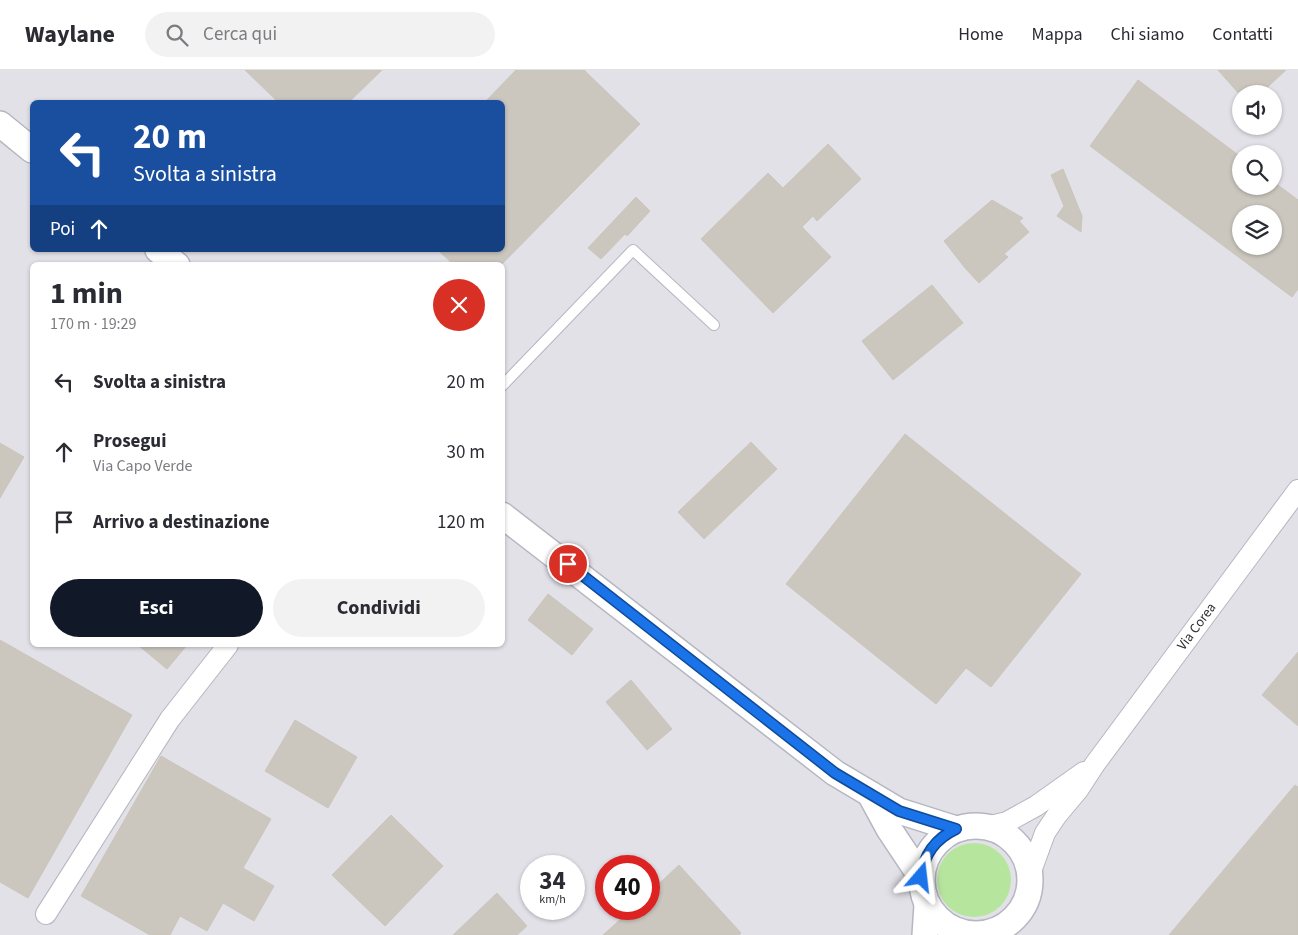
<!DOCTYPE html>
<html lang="it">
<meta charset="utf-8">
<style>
:root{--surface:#fff;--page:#f2f2f3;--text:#2b2b33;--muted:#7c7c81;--line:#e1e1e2;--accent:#111827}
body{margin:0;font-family:"Source Sans 3",sans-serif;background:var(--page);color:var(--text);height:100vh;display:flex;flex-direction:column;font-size:19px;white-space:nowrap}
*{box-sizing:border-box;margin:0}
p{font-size:16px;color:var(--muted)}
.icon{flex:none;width:28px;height:28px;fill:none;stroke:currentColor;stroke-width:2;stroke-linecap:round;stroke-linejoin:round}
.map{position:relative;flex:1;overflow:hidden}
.side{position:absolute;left:30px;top:192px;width:475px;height:385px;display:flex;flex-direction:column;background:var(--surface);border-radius:8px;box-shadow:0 1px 4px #0004}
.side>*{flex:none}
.hud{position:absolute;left:30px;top:30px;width:475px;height:152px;border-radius:8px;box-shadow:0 1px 4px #0004;background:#1a4fa0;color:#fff;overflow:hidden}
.fabs{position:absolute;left:1232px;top:15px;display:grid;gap:10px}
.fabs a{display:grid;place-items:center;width:50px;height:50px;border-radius:50%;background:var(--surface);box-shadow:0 1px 4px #0004;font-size:25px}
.speed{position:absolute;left:520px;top:785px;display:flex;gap:10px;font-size:25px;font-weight:700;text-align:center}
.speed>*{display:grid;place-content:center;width:65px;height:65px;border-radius:50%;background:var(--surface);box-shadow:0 1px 4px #0004;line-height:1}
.speed small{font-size:12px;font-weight:400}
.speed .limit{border:8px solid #d22;background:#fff;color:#111}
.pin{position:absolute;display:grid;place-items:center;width:42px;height:42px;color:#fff;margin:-21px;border:2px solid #fff;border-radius:50%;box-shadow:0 1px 5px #0007}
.me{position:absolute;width:55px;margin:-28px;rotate:17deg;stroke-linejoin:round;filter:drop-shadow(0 0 4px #0008)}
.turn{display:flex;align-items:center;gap:18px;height:105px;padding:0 20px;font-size:22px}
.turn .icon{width:65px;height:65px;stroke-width:2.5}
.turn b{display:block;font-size:35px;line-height:42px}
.then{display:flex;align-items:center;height:48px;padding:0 20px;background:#0003;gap:10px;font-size:19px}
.round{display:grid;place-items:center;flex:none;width:52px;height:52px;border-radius:26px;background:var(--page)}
.headline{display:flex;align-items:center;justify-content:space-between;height:85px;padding:0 20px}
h1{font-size:30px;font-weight:700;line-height:38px}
.cta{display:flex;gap:10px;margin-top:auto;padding:10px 20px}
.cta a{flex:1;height:58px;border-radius:30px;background:var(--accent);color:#fff;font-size:20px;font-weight:700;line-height:58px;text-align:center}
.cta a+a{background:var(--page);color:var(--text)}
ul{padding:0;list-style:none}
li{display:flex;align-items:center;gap:15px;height:70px;padding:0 20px}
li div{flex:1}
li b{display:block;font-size:19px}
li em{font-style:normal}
header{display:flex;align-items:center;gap:30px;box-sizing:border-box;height:70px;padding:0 25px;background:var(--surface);border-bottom:1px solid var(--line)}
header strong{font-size:24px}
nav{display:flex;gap:28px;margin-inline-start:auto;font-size:18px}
.search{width:350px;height:45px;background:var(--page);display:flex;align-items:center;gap:12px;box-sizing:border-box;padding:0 18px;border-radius:28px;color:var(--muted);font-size:19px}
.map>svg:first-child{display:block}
</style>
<header>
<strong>Waylane</strong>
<div class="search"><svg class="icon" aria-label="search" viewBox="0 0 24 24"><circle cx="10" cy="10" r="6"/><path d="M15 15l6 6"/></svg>Cerca qui</div>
<nav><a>Home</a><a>Mappa</a><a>Chi siamo</a><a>Contatti</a></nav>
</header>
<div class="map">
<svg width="1298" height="865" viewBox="0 0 1298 865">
<rect width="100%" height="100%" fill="#efe9e1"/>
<!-- industrial -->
<path fill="#e3e1e8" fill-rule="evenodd" d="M0 0H1298V865H0ZM1241 24H1274V56H1241ZM32 32H502V180H32ZM1241 84H1274V116H1241ZM1241 144H1274V176H1241ZM32 195H502V575H32ZM531 796H574V839H531ZM606 796H649V839H606Z"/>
<!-- green -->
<circle fill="#b6e59e" cx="974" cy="810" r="37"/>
<!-- building -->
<g fill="#cbc7bf" stroke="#cbc5ba" fill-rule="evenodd">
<polygon points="245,0 382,0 349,32 278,32"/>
<polygon points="516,0 584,0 640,54 501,195 454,195 438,180 502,180 502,32 485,32"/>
<polygon points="1218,0 1286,0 1260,24 1241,24 1241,26"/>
<path d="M1138 10 1241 87V116H1274V112L1298 130V219L1292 227 1090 76ZM1241 144H1274V176H1241Z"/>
<polygon points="828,74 861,109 817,151 813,146 802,157 831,187 773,243 701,169 768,103 783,118"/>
<polygon points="1063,99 1082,146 1081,162 1057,146 1064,136 1051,105"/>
<polygon points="636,127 650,141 627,166 625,164 601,189 588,178"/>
<polygon points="992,130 1023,148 965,198 944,171"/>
<polygon points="1019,151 1029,162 1004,184 1008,187 979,213 965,198"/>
<polygon points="932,215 963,253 893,310 862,271"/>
<polygon points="905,364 1081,504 991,617 966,598 936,634 786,514"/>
<polygon points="751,372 777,399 704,469 678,442"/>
<polygon points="0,373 24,387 0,428"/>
<polygon points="548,524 593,559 572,585 528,550"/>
<polygon points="0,570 132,645 28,828 0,812"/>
<polygon points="138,575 187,575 167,599"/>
<polygon points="1298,582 1298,656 1262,625"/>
<polygon points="631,610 672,659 647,680 606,632"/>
<polygon points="295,650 357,687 328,738 265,701"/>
<polygon points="161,686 271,749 243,798 274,816 254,851 223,833 207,861 180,846 170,865 150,865 81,826"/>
<polygon points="1295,715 1298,717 1298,865 1169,865"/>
<polygon points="391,745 443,796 385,856 332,805"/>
<polygon points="679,795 741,863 739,865 603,865 632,839 649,839 649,823"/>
<polygon points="497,823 527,856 517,865 453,865"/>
</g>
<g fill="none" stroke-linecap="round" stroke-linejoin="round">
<!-- service casing -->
<g stroke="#b4b7c1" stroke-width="12">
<polyline id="service" points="502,316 633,180 714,255"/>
</g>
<!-- minor casing -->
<g stroke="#b4b7c1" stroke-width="22">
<g id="minor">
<polyline points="987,757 1007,752 1036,736 1084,702"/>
<path id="s1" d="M1030 804 1045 763 1057 745 1078 720 1095 694 1298 420"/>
<polyline points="46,844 170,649 228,575"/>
</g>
</g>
<!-- tertiary casing -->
<g stroke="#b4b7c1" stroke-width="28">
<g id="tertiary">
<polyline points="0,54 32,80"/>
<polyline points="158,180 177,195"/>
<polyline points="502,445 835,703 899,741 956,759"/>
<polyline points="870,724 889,759 921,807"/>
<circle cx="976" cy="810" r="54"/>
<polyline points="925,865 927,835"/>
</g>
</g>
<!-- service -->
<use href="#service" stroke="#fff" stroke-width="10"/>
<!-- minor -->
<use href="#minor" stroke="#fff" stroke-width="20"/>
<!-- tertiary -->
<use href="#tertiary" stroke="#fff" stroke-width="25"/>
</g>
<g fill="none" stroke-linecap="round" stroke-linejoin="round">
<!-- route casing -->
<g stroke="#114b97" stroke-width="12">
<path id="route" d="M568 494 835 703 899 741 956 759C935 769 924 784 921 807"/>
</g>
<!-- route -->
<use href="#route" stroke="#1a73e8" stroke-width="9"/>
</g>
<g text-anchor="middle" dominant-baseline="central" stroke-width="5" stroke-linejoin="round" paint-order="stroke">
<!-- street labels -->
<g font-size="14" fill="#2e2e2e" stroke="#fff">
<text stroke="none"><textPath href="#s1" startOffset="300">Via Corea</textPath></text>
</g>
</g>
</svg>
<div class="fabs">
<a><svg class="icon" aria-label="sound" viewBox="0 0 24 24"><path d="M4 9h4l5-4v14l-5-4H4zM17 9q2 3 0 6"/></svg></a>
<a><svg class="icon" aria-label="search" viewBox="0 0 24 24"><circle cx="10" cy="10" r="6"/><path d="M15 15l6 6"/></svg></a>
<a><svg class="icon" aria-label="layers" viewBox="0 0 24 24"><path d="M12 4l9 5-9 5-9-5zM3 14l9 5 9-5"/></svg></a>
</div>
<div class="speed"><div>34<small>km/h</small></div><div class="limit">40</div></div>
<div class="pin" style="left:568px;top:494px;background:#d93025"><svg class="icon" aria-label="arrive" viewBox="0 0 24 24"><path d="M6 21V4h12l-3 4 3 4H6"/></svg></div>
<svg class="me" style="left:921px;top:807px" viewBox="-20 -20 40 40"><path d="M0-17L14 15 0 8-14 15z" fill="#1a73e8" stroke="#fff" stroke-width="4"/></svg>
<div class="hud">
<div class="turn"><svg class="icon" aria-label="left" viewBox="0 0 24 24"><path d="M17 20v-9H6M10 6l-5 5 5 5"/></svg><div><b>20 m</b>Svolta a sinistra</div></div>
<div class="then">Poi<svg class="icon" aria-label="ahead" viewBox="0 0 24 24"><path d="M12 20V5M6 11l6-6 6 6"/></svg></div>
</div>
<section class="side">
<div class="headline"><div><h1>1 min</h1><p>170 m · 19:29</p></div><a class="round" style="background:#d93025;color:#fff"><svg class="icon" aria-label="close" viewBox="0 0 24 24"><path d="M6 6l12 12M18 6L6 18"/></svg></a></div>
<ul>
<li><svg class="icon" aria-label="left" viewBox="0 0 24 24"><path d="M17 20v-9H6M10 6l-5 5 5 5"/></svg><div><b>Svolta a sinistra</b></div><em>20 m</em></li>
<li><svg class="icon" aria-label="ahead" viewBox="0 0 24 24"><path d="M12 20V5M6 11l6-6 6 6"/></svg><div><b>Prosegui</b><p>Via Capo Verde</p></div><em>30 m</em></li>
<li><svg class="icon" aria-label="arrive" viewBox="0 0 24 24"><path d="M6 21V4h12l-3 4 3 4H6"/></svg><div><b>Arrivo a destinazione</b></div><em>120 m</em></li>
</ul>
<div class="cta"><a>Esci</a><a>Condividi</a></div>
</section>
</div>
